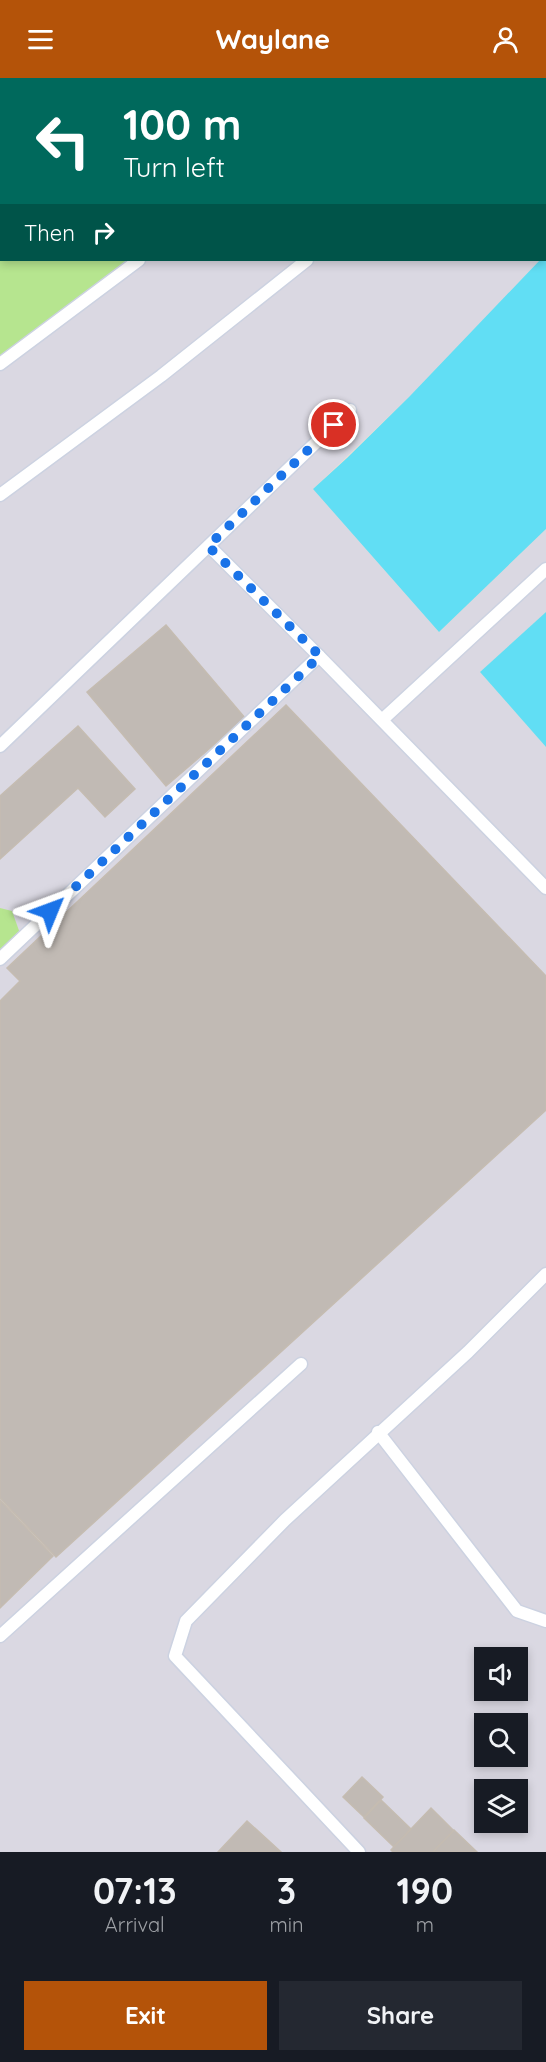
<!DOCTYPE html>
<style>
:root{--surface:#171b24;--page:#242831;--text:#f1f3f6;--muted:#9ea1a6;--accent:#b45309}
body{margin:0;font-family:Quicksand,sans-serif;background:var(--page);color:var(--text);height:100vh;display:flex;flex-direction:column;font-size:22px;white-space:nowrap}
*{box-sizing:border-box;margin:0}
p{font-size:20px;color:var(--muted)}
.icon{flex:none;width:33px;height:33px;fill:none;stroke:currentColor;stroke-width:2;stroke-linecap:round;stroke-linejoin:round}
.map{position:relative;height:1774px;overflow:hidden}
.drawer{display:flex;flex-direction:column;background:var(--surface);flex:1}
.drawer>*{flex:none}
.guide{position:absolute;left:0px;top:0px;width:546px;height:183px;box-shadow:0 3px 9px #0003;background:#00695c;color:#fff;overflow:hidden}
.buttons{position:absolute;left:474px;top:1569px;display:grid;gap:12px}
.buttons a{display:grid;place-items:center;width:54px;height:54px;border-radius:0px;background:var(--surface);box-shadow:0 3px 9px #0003;font-size:30px}
.pin{position:absolute;display:grid;place-items:center;width:51px;height:51px;color:#fff;margin:-26px;border:3px solid #fff;border-radius:50%;box-shadow:0 2px 6px #0007}
.me{position:absolute;width:66px;margin:-33px;rotate:46deg;stroke-linejoin:round;filter:drop-shadow(0 0 4px #0008)}
.turn{display:flex;align-items:center;gap:21px;height:126px;padding:0 24px;font-size:27px}
.turn .icon{width:78px;height:78px;stroke-width:2.5}
.turn b{display:block;font-size:42px;line-height:51px}
.then{display:flex;align-items:center;height:57px;padding:0 24px;background:#0003;gap:12px;font-size:22px}
.eta{display:flex;justify-content:space-evenly;align-items:center;height:102px;text-align:center}
.eta b{font-size:36px;font-weight:700;line-height:42px}
.cta{display:flex;gap:12px;margin-top:auto;padding:12px 24px}
.cta a{flex:1;height:69px;border-radius:0px;background:var(--accent);color:#fff;font-size:24px;font-weight:700;line-height:69px;text-align:center}
.cta a+a{background:var(--page);color:var(--text)}
header{display:flex;justify-content:space-between;align-items:center;height:78px;padding:0 24px;background:var(--accent);color:#fff;font-size:27px;font-weight:700}
.map>svg:first-child{display:block}
</style>
<header><svg class="icon" aria-label="menu" viewBox="0 0 24 24"><path d="M4 6h16M4 12h16M4 18h16"/></svg>Waylane<svg class="icon" aria-label="person" viewBox="0 0 24 24"><circle cx="12" cy="8" r="4"/><path d="M4 21q1-7 8-7t8 7"/></svg></header>
<div class="map">
<svg width="546" height="1774" viewBox="0 0 546 1774">
<rect width="100%" height="100%" fill="#ebdfd6"/>
<!-- industrial -->
<path fill="#dad8e2" fill-rule="evenodd" d="M0 0H546L545 176 544 2H2V182H540L409 319 313 411 439 554 546 451V534L480 594 546 669V1774H0ZM484 1580H518V1612H484ZM484 1646H518V1678H484ZM484 1712H518V1744H484Z"/>
<!-- green -->
<g fill="#b6e58f">
<polygon points="0,0 372,0 2,2 2,182 132,182 0,281"/>
<polygon points="0,830 12,833 22,861 0,872"/>
</g>
<!-- water -->
<g fill="#61def4">
<polygon points="546,174 546,451 439,554 313,411 347,380 409,319 540,182 544,182"/>
<polygon points="546,534 546,669 480,594"/>
</g>
<!-- building -->
<g fill="#c1bab4" stroke="#c5bcb1" stroke-width="1.5">
<polygon points="166,547 245,640 166,708 87,614"/>
<polygon points="286,627 546,898 546,1032 56,1479 0,1420 0,923 20,903 7,890"/>
<polygon points="78,648 135,711 105,739 78,710 0,781 0,718"/>
<polygon points="0,1422 53,1478 0,1530"/>
<polygon points="362,1699 383,1719 364,1739 343,1719"/>
<polygon points="381,1722 411,1751 394,1769 364,1740"/>
<polygon points="431,1730 454,1753 434,1774 393,1774 391,1772"/>
<polygon points="247,1743 281,1774 218,1774"/>
<polygon points="454,1752 477,1774 433,1774"/>
</g>
<g fill="none" stroke-linecap="round" stroke-linejoin="round">
<!-- service casing -->
<g stroke="#ccd2e1" stroke-width="15">
<g id="service">
<polyline points="379,2 381,0"/>
<polyline points="533,2 535,0"/>
<polyline points="0,286 139,182"/>
<polyline points="0,417 161,298 307,182"/>
<polyline points="209,468 319,578 546,810"/>
<polyline points="382,642 546,491"/>
<polyline points="0,668 350,332"/>
<polyline points="0,881 319,578"/>
<polyline points="378,1354 517,1533 546,1543"/>
<polyline points="0,1558 301,1286"/>
<polyline points="359,1774 175,1578 186,1543 285,1442 468,1274 546,1196"/>
</g>
</g>
<!-- service -->
<use href="#service" stroke="#fff" stroke-width="12"/>
</g>
<g fill="none" stroke-linecap="round" stroke-linejoin="round">
<!-- route -->
<polyline stroke="#1a73e8" stroke-width="10" stroke-dasharray="0 18" points="50,833 320,578 208,468 334,347"/>
</g>
</svg>
<div class="buttons">
<a><svg class="icon" aria-label="sound" viewBox="0 0 24 24"><path d="M4 9h4l5-4v14l-5-4H4zM17 9q2 3 0 6"/></svg></a>
<a><svg class="icon" aria-label="search" viewBox="0 0 24 24"><circle cx="10" cy="10" r="6"/><path d="M15 15l6 6"/></svg></a>
<a><svg class="icon" aria-label="layers" viewBox="0 0 24 24"><path d="M12 4l9 5-9 5-9-5zM3 14l9 5 9-5"/></svg></a>
</div>
<div class="pin" style="left:334px;top:347px;background:#d93025"><svg class="icon" aria-label="arrive" viewBox="0 0 24 24"><path d="M6 21V4h12l-3 4 3 4H6"/></svg></div>
<svg class="me" style="left:50px;top:833px" viewBox="-20 -20 40 40"><path d="M0-17L14 15 0 8-14 15z" fill="#1a73e8" stroke="#fff" stroke-width="4"/></svg>
<div class="guide">
<div class="turn"><svg class="icon" aria-label="left" viewBox="0 0 24 24"><path d="M17 20v-9H6M10 6l-5 5 5 5"/></svg><div><b>100 m</b>Turn left</div></div>
<div class="then">Then<svg class="icon" aria-label="right" viewBox="0 0 24 24"><path d="M7 20v-9h11M14 6l5 5-5 5"/></svg></div>
</div>
</div>
<section class="drawer">
<div class="eta">
<div><b>07:13</b><p>Arrival</p></div>
<div><b>3</b><p>min</p></div>
<div><b>190</b><p>m</p></div>
</div>
<div class="cta"><a>Exit</a><a>Share</a></div>
</section>
